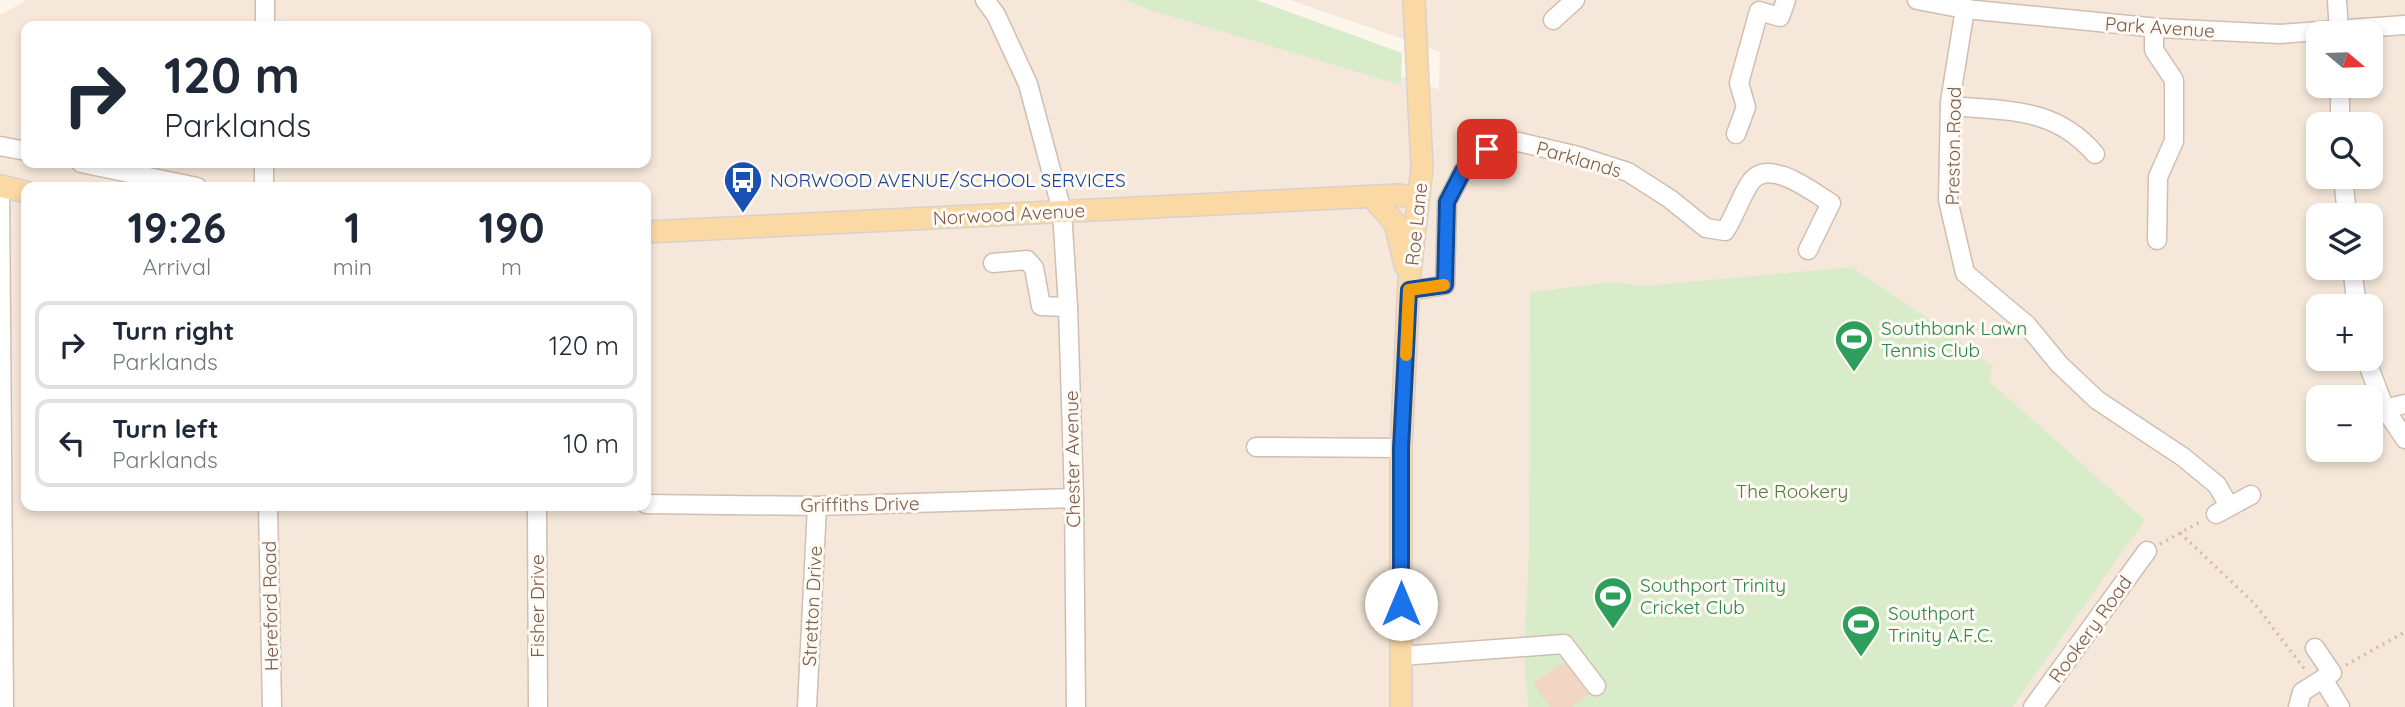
<!DOCTYPE html>
<meta charset="utf-8">
<style>
:root{--surface:#fff;--page:#f6f6f7;--text:#1f2937;--muted:#747a83;--line:#e0e1e3}
body{margin:0;font-family:Quicksand,sans-serif;background:var(--page);color:var(--text);height:100vh;display:flex;flex-direction:column;font-size:26px;white-space:nowrap}
*{box-sizing:border-box;margin:0}
p{font-size:23px;color:var(--muted)}
.icon{flex:none;width:38px;height:38px;fill:none;stroke:currentColor;stroke-width:2;stroke-linecap:round;stroke-linejoin:round}
.map{position:relative;flex:1;overflow:hidden}
.sheet{position:absolute;left:21px;top:182px;width:630px;height:329px;display:flex;flex-direction:column;background:var(--surface);border-radius:14px;box-shadow:0 4px 10px #0003}
.sheet>*{flex:none}
.hud{position:absolute;left:21px;top:21px;width:630px;height:147px;border-radius:14px;box-shadow:0 4px 10px #0003;background:#fff;color:var(--text);overflow:hidden}
.needle{width:46px;rotate:109deg}
.controls{position:absolute;left:2306px;top:21px;display:grid;gap:14px}
.controls a{display:grid;place-items:center;width:77px;height:77px;border-radius:14px;background:var(--surface);box-shadow:0 4px 10px #0003;font-size:35px}
.pin{position:absolute;display:grid;place-items:center;width:60px;height:60px;color:#fff;margin:-30px;border-radius:14px;box-shadow:0 4px 10px #0006}
.me{position:absolute;width:77px;margin:-38px;rotate:0deg;stroke-linejoin:round;filter:drop-shadow(0 0 5px #0008)}
.turn{display:flex;align-items:center;gap:24px;height:147px;padding:0 28px;font-size:32px}
.turn .icon{width:91px;height:91px;stroke-width:2.5}
.turn b{display:block;font-size:49px;line-height:60px}
.eta{display:flex;justify-content:space-evenly;align-items:center;height:119px;text-align:center}
.eta b{font-size:42px;font-weight:800;line-height:49px}
ul{padding:0;list-style:none}
li{display:flex;align-items:center;gap:21px;height:88px;margin:0 14px 10px;padding:0 14px;border:4px solid var(--line);border-radius:14px}
li div{flex:1}
li b{display:block;font-size:26px}
li em{font-style:normal}
.map>svg:first-child{display:block}
</style>
<div class="map">
<svg width="2405" height="707" viewBox="0 0 2405 707">
<rect width="100%" height="100%" fill="#fdf6ec"/>
<!-- residential -->
<path fill="#f5e8da" fill-rule="evenodd" d="M27 0H1179L1439 89 1440 52 1290 0H2405V707H0V15ZM26 26H646V163H26ZM2319 33H2371V86H2319ZM2319 124H2371V177H2319ZM26 187H646V506H26ZM2319 215H2371V268H2319ZM2319 306H2371V359H2319ZM2319 397H2371V450H2319Z"/>
<!-- green -->
<g fill="#d8ecc9">
<polygon points="1124,0 1256,0 1402,53 1401,85 1153,11"/>
<polygon points="1852,267 1945,330 1993,366 1989,381 2145,520 2012,707 1528,707 1524,654 1529,549 1530,292 1613,282 1644,286"/>
</g>
<!-- building -->
<polygon fill="#f3d5c3" points="1564,662 1589,695 1571,707 1550,707 1533,683"/>
<g fill="none" stroke-linecap="round" stroke-linejoin="round">
<!-- minor casing -->
<g stroke="#d1beb0" stroke-width="21">
<g id="minor">
<polyline points="985,0 996,15 1028,84 1062,211 1068,307 1074,498 1076,707"/>
<polyline points="1917,0 1965,9 2159,28 2280,34 2405,25"/>
<polyline points="1961,0 1965,9 1950,102 1948,200 1965,273 2027,325 2059,364 2097,400 2183,457 2217,485 2229,506"/>
<polyline points="2337,0 2339,33"/>
<polyline points="1553,20 1575,0"/>
<polyline points="265,26 265,0"/>
<polyline points="2154,28 2154,50 2174,80 2174,141 2158,177 2157,240"/>
<polyline points="2340,86 2340,124"/>
<path d="M1950 106C2007 111 2055 107 2095 154"/>
<polyline points="1736,134 1746,107 1739,83 1759,11 1780,17 1786,0"/>
<polyline points="0,146 26,151"/>
<polyline points="81,163 197,187"/>
<polyline points="2343,177 2347,215"/>
<polyline points="264,187 264,163"/>
<polyline points="0,190 4,707"/>
<polyline points="993,263 1027,260 1034,268 1041,306 1068,307"/>
<polyline points="2352,268 2357,306"/>
<path d="M1409 291 1445 285 1447 202 1463 171 1487 149 1519 142 1578 156 1628 172 1670 199 1706 228 1725 231C1735 216 1740 198 1750 183 1768 156 1812 192 1831 203L1808 250"/>
<polyline points="2366,359 2385,409 2405,439"/>
<polyline points="2385,409 2405,404"/>
<polyline points="1256,447 1401,448"/>
<polyline points="646,504 817,506 1074,498"/>
<polyline points="268,506 272,707"/>
<polyline points="537,506 538,707"/>
<polyline points="2216,514 2251,495"/>
<polyline points="1401,656 1564,644 1596,686"/>
<polyline points="2323,679 2340,707"/>
<polyline points="807,707 817,506"/>
<polyline points="2033,707 2147,551"/>
<polyline points="2298,707 2302,692 2332,673 2315,648"/>
</g>
</g>
<!-- major casing -->
<g stroke="#dad1cd" stroke-width="24">
<g id="major">
<polyline points="0,186 26,192"/>
<polyline points="1372,197 1395,223 1405,265"/>
<polyline points="646,232 1399,195 1418,198"/>
<polyline points="1401,707 1401,448 1409,281 1422,168 1414,0"/>
</g>
</g>
<!-- path -->
<g stroke="#d9b8a5" stroke-width="3.5" stroke-dasharray="2 5" stroke-linecap="butt">
<polyline points="2180,533 2254,603 2306,671"/>
<polyline points="2160,544 2202,521"/>
<polyline points="2346,665 2405,632"/>
</g>
<!-- minor -->
<use href="#minor" stroke="#fff" stroke-width="18"/>
<!-- major -->
<use href="#major" stroke="#fbd9a5" stroke-width="21"/>
</g>
<g fill="none" stroke-linecap="round" stroke-linejoin="round">
<!-- route casing -->
<g stroke="#114b97" stroke-width="18">
<polyline id="route" points="1401,604 1401,448 1409,290 1445,285 1447,202 1463,171 1487,149"/>
</g>
<!-- route -->
<use href="#route" stroke="#1a73e8" stroke-width="12"/>
<!-- slow -->
<polyline stroke="#f59e0b" stroke-width="12" points="1406,355 1409,290 1444,285"/>
</g>
<!-- icons -->
<defs>
<g id="bus-pin" transform="scale(2.0125)"><path d="M0 17L-7.5 6A9.5 9.5 0 1 1 7.5 6Z" fill="#1a4fb4" stroke="#fffaf3"/><path d="M-5-6H5V4H4V6H2V4H-2V6H-4V4H-5ZM-3.5-4V0h7V-4ZM-3.5 1.2v1.5H-2V1.2ZM2 1.2v1.5H3.5V1.2Z" fill="#fff"/></g>
<g id="stadium-pin" transform="scale(2.0125)"><path d="M0 17L-7.5 6A9.5 9.5 0 1 1 7.5 6Z" fill="#2e9e5b" stroke="#fffaf3"/><path d="M0-5a6.5 5 0 1 0 0 10a6.5 5 0 1 0 0-10ZM-3.5-1.8h7v3.6h-7Z" fill="#fff"/></g>
</defs>
<g fill-rule="evenodd">
<use href="#bus-pin" x="743" y="180"/>
<use href="#stadium-pin" x="1854" y="339"/>
<use href="#stadium-pin" x="1613" y="596"/>
<use href="#stadium-pin" x="1861" y="624"/>
</g>
<g text-anchor="middle" dominant-baseline="central" stroke-width="6" stroke-linejoin="round" paint-order="stroke">
<!-- street labels -->
<g font-size="19" fill="#7a5c4d" stroke="#fffaf3">
<text transform="translate(2160 27) rotate(4)">Park Avenue</text>
<text transform="translate(1953 146) rotate(-89)">Preston Road</text>
<text transform="translate(1579 159) rotate(16)">Parklands</text>
<text transform="translate(1009 214) rotate(-3)">Norwood Avenue</text>
<text transform="translate(1416 224) rotate(-84)">Roe Lane</text>
<text transform="translate(1072 459) rotate(-91)">Chester Avenue</text>
<text transform="translate(860 504) rotate(-1)">Griffiths Drive</text>
<text transform="translate(270 606) rotate(-91)">Hereford Road</text>
<text transform="translate(537 606) rotate(-90)">Fisher Drive</text>
<text transform="translate(812 606) rotate(-87)">Stretton Drive</text>
<text transform="translate(2090 629) rotate(-54)">Rookery Road</text>
</g>
<!-- transit labels -->
<g font-size="19" fill="#164399" stroke="#fffaf3" text-anchor="start">
<text x="770" y="180">NORWOOD AVENUE/SCHOOL SERVICES</text>
</g>
<!-- leisure labels -->
<g font-size="19" fill="#27864d" stroke="#fffaf3" text-anchor="start">
<text x="1881" y="328">Southbank Lawn<tspan x="1881" dy="22">Tennis Club</tspan></text>
<text x="1640" y="585">Southport Trinity<tspan x="1640" dy="22">Cricket Club</tspan></text>
<text x="1888" y="613">Southport<tspan x="1888" dy="22">Trinity A.F.C.</tspan></text>
</g>
<!-- park labels -->
<g font-size="19" fill="#537a41" stroke="#fffaf3">
<text x="1792" y="491">The Rookery</text>
</g>
</g>
</svg>
<div class="controls">
<a><svg class="needle" viewBox="-14 -14 28 28"><path d="M0-13l5 13h-10z" fill="#e53935"/><path d="M0 13l5-13h-10z" fill="#747a83"/></svg></a>
<a><svg class="icon" aria-label="search" viewBox="0 0 24 24"><circle cx="10" cy="10" r="6"/><path d="M15 15l6 6"/></svg></a>
<a><svg class="icon" aria-label="layers" viewBox="0 0 24 24"><path d="M12 4l9 5-9 5-9-5zM3 14l9 5 9-5"/></svg></a>
<a>+</a>
<a>−</a>
</div>
<div class="pin" style="left:1487px;top:149px;background:#d93025"><svg class="icon" aria-label="arrive" viewBox="0 0 24 24"><path d="M6 21V4h12l-3 4 3 4H6"/></svg></div>
<svg class="me" style="left:1401px;top:604px" viewBox="-20 -20 40 40"><circle r="19" fill="#fff"/><path d="M0-13L10 11 0 6-10 11z" fill="#1a73e8"/></svg>
<div class="hud">
<div class="turn"><svg class="icon" aria-label="right" viewBox="0 0 24 24"><path d="M7 20v-9h11M14 6l5 5-5 5"/></svg><div><b>120 m</b>Parklands</div></div>
</div>
<section class="sheet">
<div class="eta">
<div><b>19:26</b><p>Arrival</p></div>
<div><b>1</b><p>min</p></div>
<div><b>190</b><p>m</p></div>
</div>
<ul>
<li><svg class="icon" aria-label="right" viewBox="0 0 24 24"><path d="M7 20v-9h11M14 6l5 5-5 5"/></svg><div><b>Turn right</b><p>Parklands</p></div><em>120 m</em></li>
<li><svg class="icon" aria-label="left" viewBox="0 0 24 24"><path d="M17 20v-9H6M10 6l-5 5 5 5"/></svg><div><b>Turn left</b><p>Parklands</p></div><em>10 m</em></li>
</ul>
</section>
</div>
